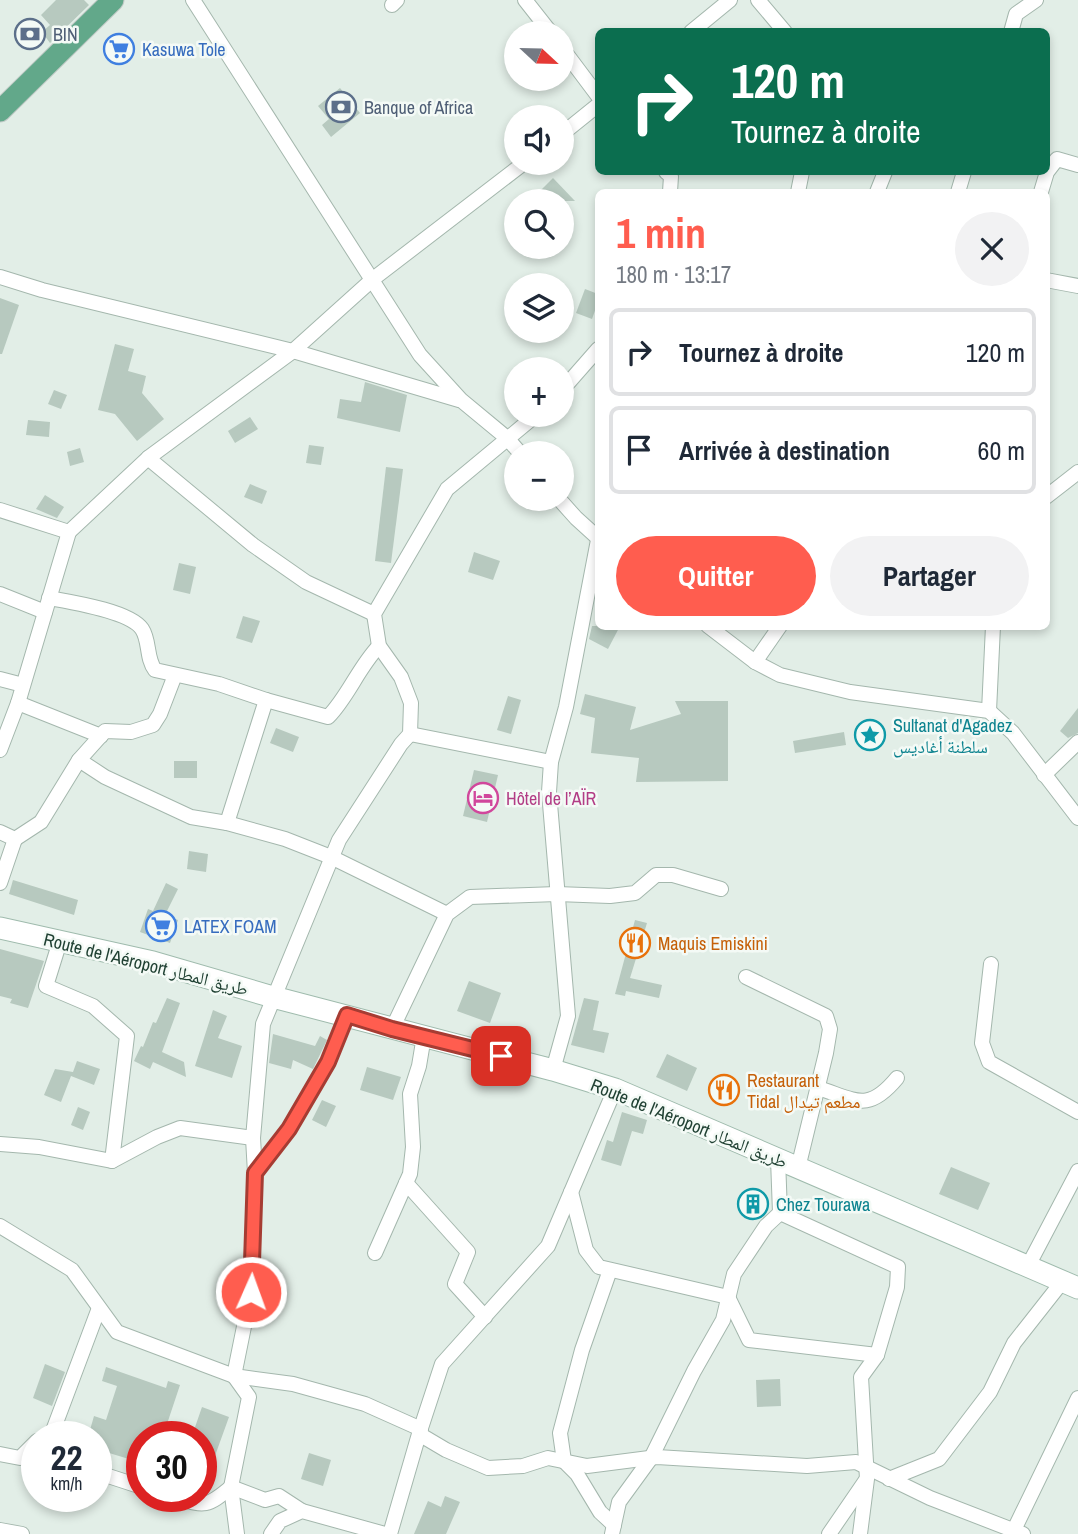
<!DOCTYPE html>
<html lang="fr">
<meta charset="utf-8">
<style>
:root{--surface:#fff;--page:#f2f2f3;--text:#1f2937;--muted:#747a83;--line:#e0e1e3;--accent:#ff5d4f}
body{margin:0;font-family:"Archivo Narrow","Noto Naskh Arabic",sans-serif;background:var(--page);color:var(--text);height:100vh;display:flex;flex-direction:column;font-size:26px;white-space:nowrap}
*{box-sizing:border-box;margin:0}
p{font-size:23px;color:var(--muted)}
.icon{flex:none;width:38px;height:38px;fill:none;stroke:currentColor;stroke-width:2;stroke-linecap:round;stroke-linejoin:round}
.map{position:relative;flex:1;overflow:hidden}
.details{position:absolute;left:595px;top:189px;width:455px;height:441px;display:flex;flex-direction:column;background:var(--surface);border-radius:10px;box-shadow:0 4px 10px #0003}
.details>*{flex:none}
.hud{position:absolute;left:595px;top:28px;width:455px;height:147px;border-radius:10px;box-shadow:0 4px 10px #0003;background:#0b6e4f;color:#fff;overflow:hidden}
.needle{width:46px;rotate:112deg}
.controls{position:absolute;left:504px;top:21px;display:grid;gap:14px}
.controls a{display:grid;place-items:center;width:70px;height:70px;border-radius:50%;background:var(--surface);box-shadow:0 4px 10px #0003;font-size:35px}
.speed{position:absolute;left:21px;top:1421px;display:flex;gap:14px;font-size:35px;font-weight:700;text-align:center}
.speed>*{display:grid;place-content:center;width:91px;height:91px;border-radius:50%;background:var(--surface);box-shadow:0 4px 10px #0003;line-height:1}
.speed small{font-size:18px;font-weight:400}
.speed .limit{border:10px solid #d22;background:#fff;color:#111}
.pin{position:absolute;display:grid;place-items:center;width:60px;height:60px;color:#fff;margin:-30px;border-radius:14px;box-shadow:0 4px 10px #0006}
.me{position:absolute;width:77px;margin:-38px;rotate:2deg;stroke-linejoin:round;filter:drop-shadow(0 0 5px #0008)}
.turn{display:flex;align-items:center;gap:24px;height:147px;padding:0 21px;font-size:32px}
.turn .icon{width:91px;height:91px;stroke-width:2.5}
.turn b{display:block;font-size:49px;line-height:60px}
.round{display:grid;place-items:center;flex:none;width:74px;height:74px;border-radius:37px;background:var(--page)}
.summary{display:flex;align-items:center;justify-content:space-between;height:119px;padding:0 21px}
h1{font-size:42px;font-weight:700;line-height:52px;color:var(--accent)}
.action{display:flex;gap:14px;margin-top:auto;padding:14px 21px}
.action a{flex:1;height:80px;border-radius:42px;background:var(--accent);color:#fff;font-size:28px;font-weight:700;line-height:80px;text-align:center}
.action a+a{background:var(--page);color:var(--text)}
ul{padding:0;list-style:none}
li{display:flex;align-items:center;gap:21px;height:88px;margin:0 14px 10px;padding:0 7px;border:4px solid var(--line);border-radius:10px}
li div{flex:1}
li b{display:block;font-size:26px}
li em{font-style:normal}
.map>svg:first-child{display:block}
</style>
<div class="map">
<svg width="1078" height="1534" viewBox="0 0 1078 1534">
<rect width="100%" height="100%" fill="#e2eee7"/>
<!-- building -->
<g fill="#b7c9bf">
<polygon points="56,0 84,0 89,5 50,43 42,32 50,25 41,15"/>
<polygon points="340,88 360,113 331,137 322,125 329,119 318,106"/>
<polygon points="553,178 575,201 530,201"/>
<polygon points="585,289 598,294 598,302 592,319 576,313"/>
<polygon points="0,298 19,305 2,354 0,354"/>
<polygon points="115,344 134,349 128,371 146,376 142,393 164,419 137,441 115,414 98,410"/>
<polygon points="365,382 407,395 400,432 337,418 340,399 361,402"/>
<polygon points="54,390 67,395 61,409 48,404"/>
<polygon points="250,417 258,429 235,443 228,431"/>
<polygon points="28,420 50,422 49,437 26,435"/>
<polygon points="309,445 324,447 321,465 306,463"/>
<polygon points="80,448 84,462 70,466 67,452"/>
<polygon points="386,467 403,469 391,563 375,561"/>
<polygon points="250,484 267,491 262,504 244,497"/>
<polygon points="45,495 64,507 57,518 36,509"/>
<polygon points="474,552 500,561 493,580 468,572"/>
<polygon points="179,563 196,567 190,594 173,590"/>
<polygon points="243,616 260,621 252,643 236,638"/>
<polygon points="592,626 620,626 608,649 589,639"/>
<polygon points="585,694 636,707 630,730 681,714 675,701 728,701 728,781 636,782 639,758 591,753 595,718 580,714"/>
<polygon points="508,696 521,700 511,734 497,730"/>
<polygon points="1078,708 1078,733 1068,738 1060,731"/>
<polygon points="276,728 299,737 293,752 270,743"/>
<polygon points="844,732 846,745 795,753 793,741"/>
<rect x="174" y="761" width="23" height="17"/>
<polygon points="474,770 498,775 487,822 463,816"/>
<polygon points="189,851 208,854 206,872 187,869"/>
<polygon points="13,880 78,900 74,915 9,894"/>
<polygon points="166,883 178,889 165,915 178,920 170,943 140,932 148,909 153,911"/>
<polygon points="635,920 647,923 630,978 662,985 659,998 626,991 625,996 615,994"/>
<polygon points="0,949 44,961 28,1008 10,1003 12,999 0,996"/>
<polygon points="469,981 501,993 490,1023 457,1011"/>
<polygon points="167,998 180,1003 162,1052 184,1062 186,1077 153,1062 150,1069 134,1061 141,1046 143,1047 153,1022 156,1023"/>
<polygon points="584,998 599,1001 593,1030 609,1033 604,1053 571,1045"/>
<polygon points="213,1010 227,1016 218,1038 242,1046 232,1078 195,1066"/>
<polygon points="273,1034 315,1046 320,1036 327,1040 313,1069 293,1060 291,1069 269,1063"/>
<polygon points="667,1054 697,1068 687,1091 656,1077"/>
<polygon points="77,1061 100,1069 94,1085 71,1076 61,1102 44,1095 55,1069 73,1072"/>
<polygon points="367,1067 401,1077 393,1100 360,1090"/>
<polygon points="322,1100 336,1106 326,1127 312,1120"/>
<polygon points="78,1107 90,1112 83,1130 71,1125"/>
<polygon points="622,1112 647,1120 643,1134 632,1131 621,1166 601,1160 607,1140 613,1142"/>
<polygon points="951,1167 990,1183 978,1210 939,1194"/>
<polygon points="748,1192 765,1198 759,1217 741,1210"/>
<polygon points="45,1364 65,1372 52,1406 33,1398"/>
<polygon points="106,1367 166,1388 168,1381 180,1385 167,1424 193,1433 202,1407 229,1417 203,1489 201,1489 201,1437 142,1437 142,1463 96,1449 96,1437 88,1437 94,1416 106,1420 117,1386 102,1381"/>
<polygon points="780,1379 781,1406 757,1407 756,1380"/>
<polygon points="309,1453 331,1460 323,1486 301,1479"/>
<polygon points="445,1496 460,1502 446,1534 414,1534 428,1501 441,1507"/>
</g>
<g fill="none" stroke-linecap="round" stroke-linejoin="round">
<!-- street casing -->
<g stroke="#a4b7ad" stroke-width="16">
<g id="street">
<polyline points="193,0 420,355 461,400 507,438 520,453"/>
<polyline points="525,0 551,33"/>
<polyline points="758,0 785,32"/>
<polyline points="392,5 397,0"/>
<polyline points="691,32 730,0"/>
<polyline points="1011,32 1016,14 1036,0"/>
<polyline points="562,48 598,96"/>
<polyline points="562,134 598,105"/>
<polyline points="666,172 671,176 670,192"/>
<polyline points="798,192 802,172"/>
<polyline points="877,192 885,172"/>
<polyline points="958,192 964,172"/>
<polyline points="1041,192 1047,172 1057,159 1078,165"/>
<polyline points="0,277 42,290 293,351 459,400"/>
<polyline points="1046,280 1078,286"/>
<polyline points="562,390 598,349"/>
<polyline points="148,458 253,545 306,582 374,614"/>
<polyline points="1046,497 1078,472"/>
<polyline points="559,499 576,518 598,538"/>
<polyline points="0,510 69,532 148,458 293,351 373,279 524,163"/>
<polyline points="0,594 45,612"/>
<path d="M49 598C71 602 130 611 142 629 150 641 146 658 155 670L219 684 266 700 328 717C348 697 358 668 379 646"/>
<polyline points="708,626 755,662 780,675 850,692 989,711 1013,733 1078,818"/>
<polyline points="755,662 780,626"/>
<polyline points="0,679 23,685"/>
<polyline points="266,700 227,823 285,839 331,857 447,914"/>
<polyline points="18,703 101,736"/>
<polyline points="989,711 993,626"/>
<polyline points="410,734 551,762"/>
<polyline points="0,750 18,703 69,532"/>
<polyline points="79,760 105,777 191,817 227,823"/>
<polyline points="1044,775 1078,742"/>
<polyline points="0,832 15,839 0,883"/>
<polyline points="15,839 41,822 79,760 105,731 131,732 153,725 160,714 175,675"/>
<polyline points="60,941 46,986 93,1006 127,1036 112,1161"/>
<polyline points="991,964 982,1043 989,1062 1078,1112"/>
<polyline points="746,977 826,1016 830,1029 826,1053 798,1168"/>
<polyline points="392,1029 447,914 470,897 557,894 610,896 635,893 656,875 673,875 721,889"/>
<polyline points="553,1070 568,1016 549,792 551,762 566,707 598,540"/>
<path d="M818 1088C856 1100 868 1113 897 1078"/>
<polyline points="0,1144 39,1147 112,1161 157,1137 180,1128 253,1138"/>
<polyline points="778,1159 780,1213 898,1267 897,1287 877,1355 861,1377 867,1479 860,1534"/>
<polyline points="255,1173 289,1129 328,1062 347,1015"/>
<polyline points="406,1183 468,1252 455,1284 485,1317"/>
<polyline points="571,1192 586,1250 599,1267 728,1297 749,1340 877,1355"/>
<polyline points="0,1226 72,1270 117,1332 234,1376 293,1384 365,1404 421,1429"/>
<polyline points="375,1253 410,1174 413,1147 410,1094 419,1066 424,1036"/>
<polyline points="1028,1266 1078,1171"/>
<polyline points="610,1270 582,1350 560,1433 564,1461 577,1474 600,1512 614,1525"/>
<polyline points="419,1434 442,1364 548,1246 615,1089"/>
<polyline points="51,1436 99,1308"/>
<polyline points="0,1454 20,1458 37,1441"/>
<polyline points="96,1472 142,1487"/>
<polyline points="889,1479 939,1459 990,1392 1014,1343 1062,1282"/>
<path d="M172 1496C204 1506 205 1509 231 1487L265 1500 279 1496 302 1511"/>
<polyline points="0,1530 22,1534"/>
<polyline points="237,1534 231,1487 249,1397 234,1376 251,1292 255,1173 253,1138 263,1024 339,840 401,744 410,734 411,703 401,677 379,646 374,614 447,489 536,415"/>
<polyline points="271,1534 280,1521 302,1511 385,1534"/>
<polyline points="390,1534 419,1434 446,1450 488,1468 523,1466 548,1458 587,1466 657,1457 807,1466 856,1462 930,1498 1023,1534"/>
<polyline points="612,1534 619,1502 651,1458 694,1371 723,1320 734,1274 766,1226 780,1213"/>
<polyline points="829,1534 866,1480"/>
<polyline points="1012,1534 1078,1398"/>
</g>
</g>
<!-- secondary casing -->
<g stroke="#9fbbad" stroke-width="23">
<polyline id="secondary" points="0,928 153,962 273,997 553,1070 615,1089 1078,1288"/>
</g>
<!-- primary casing -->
<g stroke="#c1cac6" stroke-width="23">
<polyline id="primary" points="0,111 113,0"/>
</g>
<!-- street -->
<use href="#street" stroke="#fff" stroke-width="14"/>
<!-- secondary -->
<use href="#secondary" stroke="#fff" stroke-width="21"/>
<!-- primary -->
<use href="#primary" stroke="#62a88a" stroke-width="21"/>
</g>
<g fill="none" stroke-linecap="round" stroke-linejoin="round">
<!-- route casing -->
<g stroke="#a63c33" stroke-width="18">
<polyline id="route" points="251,1292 255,1173 289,1129 328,1062 347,1015 392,1029 501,1056"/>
</g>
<!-- route -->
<use href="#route" stroke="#ff5d4f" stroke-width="12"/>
</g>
<!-- icons -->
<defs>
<g id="bank-ring" transform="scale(1.575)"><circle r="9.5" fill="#f4faf6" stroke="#5c6f8a" stroke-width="1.5"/><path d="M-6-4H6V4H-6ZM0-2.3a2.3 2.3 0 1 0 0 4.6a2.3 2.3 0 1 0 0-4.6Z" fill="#5c6f8a"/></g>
<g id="supermarket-ring" transform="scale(1.575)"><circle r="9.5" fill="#f4faf6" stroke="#3f7fe0" stroke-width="1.5"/><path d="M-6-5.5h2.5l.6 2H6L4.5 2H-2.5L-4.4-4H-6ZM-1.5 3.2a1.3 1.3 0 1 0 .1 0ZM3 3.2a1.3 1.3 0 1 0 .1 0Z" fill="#3f7fe0"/></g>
<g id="sight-ring" transform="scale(1.575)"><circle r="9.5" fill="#f4faf6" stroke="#0f9aa8" stroke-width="1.5"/><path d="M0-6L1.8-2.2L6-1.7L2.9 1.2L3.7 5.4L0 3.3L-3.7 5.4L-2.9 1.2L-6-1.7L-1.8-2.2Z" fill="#0f9aa8"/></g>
<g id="hotel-ring" transform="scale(1.575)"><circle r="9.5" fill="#f4faf6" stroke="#d1479c" stroke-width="1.5"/><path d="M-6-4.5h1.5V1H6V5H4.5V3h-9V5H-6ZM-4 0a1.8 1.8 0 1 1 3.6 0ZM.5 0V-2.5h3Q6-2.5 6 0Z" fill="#d1479c"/></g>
<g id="restaurant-ring" transform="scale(1.575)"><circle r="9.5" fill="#f4faf6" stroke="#e8710a" stroke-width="1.5"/><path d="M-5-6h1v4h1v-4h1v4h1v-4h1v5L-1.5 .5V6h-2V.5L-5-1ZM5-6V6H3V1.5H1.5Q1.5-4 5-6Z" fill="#e8710a"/></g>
<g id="building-ring" transform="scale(1.575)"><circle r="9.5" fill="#f4faf6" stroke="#0f9aa8" stroke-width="1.5"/><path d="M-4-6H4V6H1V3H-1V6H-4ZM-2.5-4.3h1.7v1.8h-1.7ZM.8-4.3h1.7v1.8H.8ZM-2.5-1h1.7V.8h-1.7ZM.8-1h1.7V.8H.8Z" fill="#0f9aa8"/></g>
</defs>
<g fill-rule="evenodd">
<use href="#bank-ring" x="30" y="34"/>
<use href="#supermarket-ring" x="119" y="49"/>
<use href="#bank-ring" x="341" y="107"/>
<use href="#sight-ring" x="870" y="735"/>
<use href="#hotel-ring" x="483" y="798"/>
<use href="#supermarket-ring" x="161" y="926"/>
<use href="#restaurant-ring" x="635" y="943"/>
<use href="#restaurant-ring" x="724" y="1090"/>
<use href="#building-ring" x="753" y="1204"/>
</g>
<g text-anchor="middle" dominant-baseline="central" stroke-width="5" stroke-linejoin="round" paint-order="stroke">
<!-- service labels -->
<g font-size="18" fill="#4e5e75" stroke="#f4faf6" text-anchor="start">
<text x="53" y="34">BIN</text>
<text x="364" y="107">Banque of Africa</text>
</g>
<!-- shop labels -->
<g font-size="18" fill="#366cbe" stroke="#f4faf6" text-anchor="start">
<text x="142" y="49">Kasuwa Tole</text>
<text x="184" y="926">LATEX FOAM</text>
</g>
<!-- culture labels -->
<g font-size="18" fill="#0d838f" stroke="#f4faf6" text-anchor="start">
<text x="893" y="725">Sultanat d'Agadez<tspan x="893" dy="21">سلطنة أغاديس</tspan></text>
<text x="776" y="1204">Chez Tourawa</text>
</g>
<!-- hotel labels -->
<g font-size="18" fill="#b23c85" stroke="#f4faf6" text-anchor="start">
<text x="506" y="798">Hôtel de l’AÏR</text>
</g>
<!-- food labels -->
<g font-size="18" fill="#c56008" stroke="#f4faf6" text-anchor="start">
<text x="658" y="943">Maquis Emiskini</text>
<text x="747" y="1080">Restaurant<tspan x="747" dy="21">Tidal مطعم تيدال</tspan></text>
</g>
<!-- street labels -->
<g font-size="18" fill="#204133" stroke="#f4faf6">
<text transform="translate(146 964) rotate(14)">Route de l'Aéroport طريق المطار</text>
<text transform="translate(689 1123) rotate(22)">Route de l'Aéroport طريق المطار</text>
</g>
</g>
</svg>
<div class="controls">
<a><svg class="needle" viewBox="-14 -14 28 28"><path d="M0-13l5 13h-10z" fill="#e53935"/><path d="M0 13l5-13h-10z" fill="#747a83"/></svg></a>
<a><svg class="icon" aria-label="sound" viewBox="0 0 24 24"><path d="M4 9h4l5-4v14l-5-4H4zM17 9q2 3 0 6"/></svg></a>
<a><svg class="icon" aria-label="search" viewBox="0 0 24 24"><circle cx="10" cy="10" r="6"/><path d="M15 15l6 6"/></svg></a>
<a><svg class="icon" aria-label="layers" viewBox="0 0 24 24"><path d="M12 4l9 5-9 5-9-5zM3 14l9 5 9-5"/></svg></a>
<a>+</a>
<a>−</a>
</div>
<div class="speed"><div>22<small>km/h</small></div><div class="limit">30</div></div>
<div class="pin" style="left:501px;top:1056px;background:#d93025"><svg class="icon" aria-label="arrive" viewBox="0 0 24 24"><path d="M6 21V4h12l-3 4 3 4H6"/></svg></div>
<svg class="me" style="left:251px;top:1292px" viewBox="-20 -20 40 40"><circle r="17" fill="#ff5d4f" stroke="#fff" stroke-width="3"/><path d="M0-11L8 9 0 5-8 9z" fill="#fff"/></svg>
<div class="hud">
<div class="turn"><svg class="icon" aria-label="right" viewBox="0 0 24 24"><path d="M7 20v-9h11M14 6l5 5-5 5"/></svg><div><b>120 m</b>Tournez à droite</div></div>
</div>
<section class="details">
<div class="summary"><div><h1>1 min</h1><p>180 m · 13:17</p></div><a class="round"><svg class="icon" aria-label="close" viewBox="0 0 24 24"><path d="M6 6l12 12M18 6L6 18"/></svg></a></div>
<ul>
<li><svg class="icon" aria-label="right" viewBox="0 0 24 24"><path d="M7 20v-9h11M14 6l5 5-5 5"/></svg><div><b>Tournez à droite</b></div><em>120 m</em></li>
<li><svg class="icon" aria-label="arrive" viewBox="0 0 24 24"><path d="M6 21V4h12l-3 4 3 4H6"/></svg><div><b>Arrivée à destination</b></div><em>60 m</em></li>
</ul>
<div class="action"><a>Quitter</a><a>Partager</a></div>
</section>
</div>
